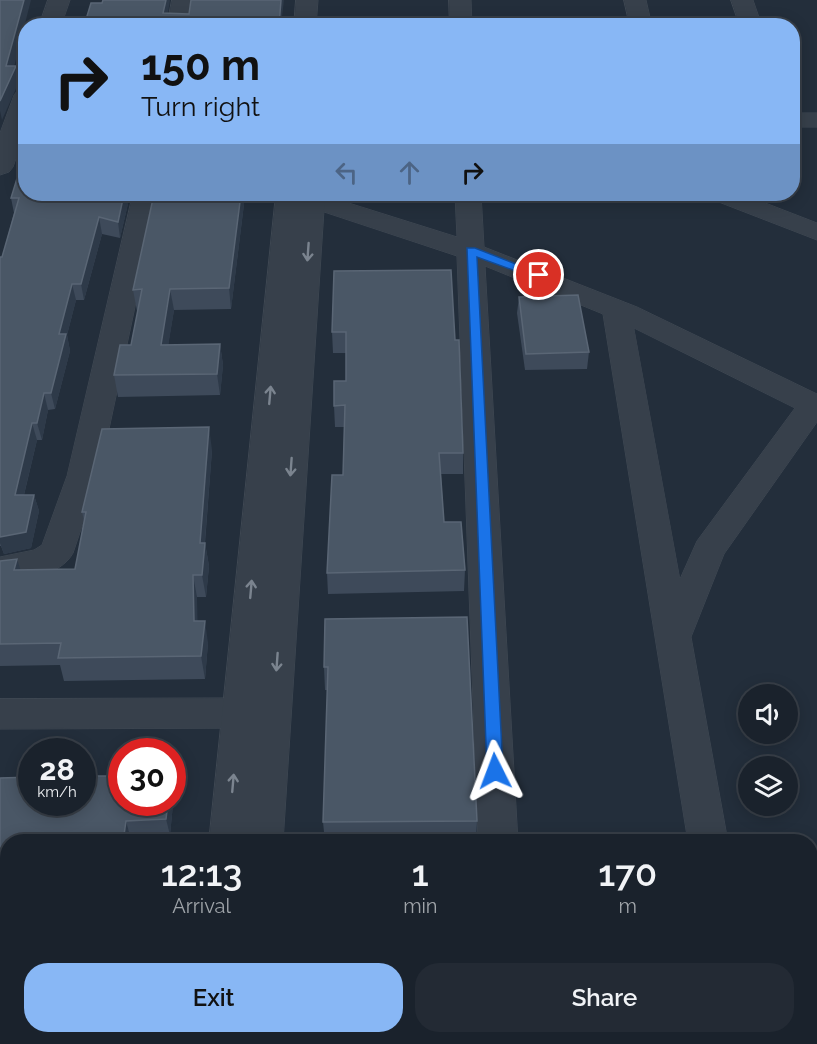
<!DOCTYPE html>
<style>
:root{--surface:#1a222c;--page:#232a34;--text:#f1f3f6;--muted:#9fa4a9;--line:#383f48;--accent:#88b7f5}
body{margin:0;font-family:Raleway,sans-serif;background:var(--page);color:var(--text);height:100vh;display:flex;flex-direction:column;font-size:22px;white-space:nowrap}
*{box-sizing:border-box;margin:0}
p{font-size:20px;color:var(--muted)}
.icon{flex:none;width:33px;height:33px;fill:none;stroke:currentColor;stroke-width:2;stroke-linecap:round;stroke-linejoin:round}
.map{position:relative;flex:1;overflow:hidden}
.panel{position:absolute;left:0px;top:834px;width:818px;height:210px;display:flex;flex-direction:column;background:var(--surface);border-radius:24px 24px 0 0;box-shadow:0 3px 15px #0003,0 0 0 2px var(--line)}
.panel>*{flex:none}
.hud{position:absolute;left:18px;top:18px;width:782px;height:183px;border-radius:24px;box-shadow:0 3px 15px #0003,0 0 0 2px var(--line);background:#88b7f5;color:#111;overflow:hidden}
.tools{position:absolute;left:738px;top:684px;display:grid;gap:12px}
.tools a{display:grid;place-items:center;width:60px;height:60px;border-radius:50%;background:var(--surface);box-shadow:0 3px 15px #0003,0 0 0 2px var(--line);font-size:30px}
.speed{position:absolute;left:18px;top:738px;display:flex;gap:12px;font-size:30px;font-weight:700;text-align:center}
.speed>*{display:grid;place-content:center;width:78px;height:78px;border-radius:50%;background:var(--surface);box-shadow:0 3px 15px #0003,0 0 0 2px var(--line);line-height:1}
.speed small{font-size:15px;font-weight:400}
.speed .limit{border:9px solid #d22;background:#fff;color:#111}
.pin{position:absolute;display:grid;place-items:center;width:51px;height:51px;color:#fff;margin:-26px;border:3px solid #fff;border-radius:50%;box-shadow:0 2px 6px #0007}
.me{position:absolute;width:66px;margin:-33px;rotate:357deg;stroke-linejoin:round;filter:drop-shadow(0 0 4px #0008)}
.turn{display:flex;align-items:center;gap:21px;height:126px;padding:0 24px;font-size:27px}
.turn .icon{width:78px;height:78px;stroke-width:2.5}
.turn b{display:block;font-size:42px;line-height:51px}
.lanes{display:flex;align-items:center;height:57px;padding:0 24px;background:#0003;justify-content:center;gap:30px;direction:ltr}
.lanes .off{opacity:.35}
.eta{display:flex;justify-content:space-evenly;align-items:center;height:102px;text-align:center}
.eta b{font-size:36px;font-weight:600;line-height:42px}
.primary-button{display:flex;gap:12px;margin-top:auto;padding:12px 24px}
.primary-button a{flex:1;height:69px;border-radius:24px;background:var(--accent);color:#111;font-size:24px;font-weight:600;line-height:69px;text-align:center}
.primary-button a+a{background:var(--page);color:var(--text)}
.map>svg:first-child{display:block}
</style>
<div class="map">
<svg width="817" height="1044" viewBox="0 0 817 1044">
<rect width="100%" height="100%" fill="#232e3b"/>
<g fill="none" stroke-linecap="round" stroke-linejoin="round">
<!-- minor casing -->
<g stroke="#404954" stroke-width="1">
<g id="minor">
<polygon points="48,0 70,0 61,26 39,26"/>
<polygon points="172,0 194,0 189,26 167,26"/>
<polygon points="449,0 471,0 472,26 450,26"/>
<polygon points="624,0 646,0 652,26 630,26"/>
<polygon points="731,0 753,0 762,26 740,26"/>
<polygon points="26,88 26,130 13,167 9,172 0,175 0,133 14,95 18,90"/>
<rect x="792" y="113" width="25" height="14"/>
<path d="M133 194H159L99 476 73 553C60 577 24 578 0 583V557L34 550 42 545 67 476Z"/>
<path d="M281 194H320L457 237 455 194H481L484 247 637 307 817 394V422L724 554 691 637 728 842H688L603 314 485 266 518 842H478L457 256 285 199ZM634 328 795 408 697 541 680 579Z"/>
<polygon points="707,194 742,194 817,223 817,240 711,199"/>
<polygon points="268,698 281,702 287,713 281,724 268,728 0,729 0,699"/>
<rect x="810" y="859" width="7" height="38"/>
<rect x="0" y="875" width="8" height="38"/>
<rect x="441" y="1036" width="44" height="8"/>
</g>
</g>
<!-- tertiary casing -->
<g stroke="#404954" stroke-width="1">
<g id="tertiary">
<polygon points="296,0 318,0 316,26 294,26"/>
<polygon points="276,194 325,194 283,842 209,842"/>
<polygon points="192,1036 272,1036 271,1044 192,1044"/>
</g>
</g>
<!-- minor -->
<use href="#minor" fill="#37404b" fill-rule="evenodd"/>
<!-- tertiary -->
<use href="#tertiary" fill="#37404b" fill-rule="evenodd"/>
</g>
<!-- wall -->
<g fill="#3e4a5a">
<polygon points="26,194 130,194 130,195 120,238 102,234 84,300 76,300 67,335 70,351 55,409 48,410 42,440 37,440 24,495 34,495 39,511 31,548 4,554 1,546 0,546 0,257 2,257 14,213 11,198"/>
<polygon points="154,194 243,194 244,204 231,309 174,310 168,345 220,344 223,365 220,395 118,397 114,375 131,345 138,311 137,311 133,290"/>
<polygon points="334,271 463,453 463,474 441,474 444,522 465,570 464,591 328,594 327,573 343,475 344,427 335,427 334,406 346,381 346,353 333,353 332,332"/>
<polygon points="519,297 589,352 587,369 525,370 517,313"/>
<polygon points="212,450 205,543 209,566 206,597 197,597 197,621 208,643 205,679 64,681 60,665 0,666 0,561 20,570 75,569 84,521 82,512"/>
<polygon points="325,619 477,821 476,842 325,842 323,822 328,690 325,690 324,667"/>
<polygon points="108,776 110,781 172,802 172,788 174,794 170,835 8,842 8,871 0,871 0,778"/>
<rect x="0" y="901" width="8" height="109"/>
<polygon points="502,1036 796,1036 798,1044 502,1044"/>
</g>
<!-- shaded-wall -->
<g fill="#2e3a49">
<polygon points="24,0 31,0 12,75 16,66 19,82 2,120 0,111 0,101 6,66"/>
<polygon points="166,0 170,0 166,26 163,13"/>
<polygon points="281,0 284,0 281,26 279,26"/>
<polygon points="124,194 130,194 130,195 120,238 118,222"/>
<polygon points="241,194 243,194 244,204 231,309 229,288"/>
<polygon points="99,217 102,234 84,300 81,284"/>
<polygon points="72,284 76,300 67,335 70,351 55,409 51,393 59,334"/>
<polygon points="170,289 174,310 165,366 161,345"/>
<polygon points="220,344 223,365 220,395 217,374"/>
<polygon points="44,393 48,410 42,440 37,423"/>
<polygon points="32,423 37,440 20,511 15,495"/>
<polygon points="209,427 212,450 204,552 205,543 209,566 206,597 202,575 200,543"/>
<polygon points="34,495 39,511 31,548 4,554 0,543 0,537"/>
<polygon points="17,559 24,581 14,570"/>
<polygon points="193,575 197,597 198,643 194,621"/>
<polygon points="205,621 208,643 205,679 201,656"/>
<polygon points="172,788 174,794 170,835 166,819 168,802 172,802"/>
<polygon points="126,821 130,836 129,842 123,842"/>
</g>
<!-- building -->
<g fill="#4a5766" stroke="#5a6675" stroke-width="1.5">
<polygon points="0,0 24,0 6,66 16,66 0,101"/>
<polygon points="103,0 166,0 163,13 189,14 191,0 281,0 279,26 84,26 91,3 102,3"/>
<polygon points="23,159 26,159 26,194 124,194 118,222 99,217 81,284 72,284 59,334 66,334 51,393 44,393 37,423 32,423 15,495 34,495 26,532 0,537 0,257 2,257 19,198 11,198"/>
<polygon points="154,194 241,194 229,288 170,289 161,345 220,344 217,374 114,375 120,345 131,345 142,289 133,290"/>
<polygon points="451,270 455,340 459,340 463,453 439,453 444,522 461,522 465,570 327,573 332,475 343,475 345,405 334,406 334,381 346,381 346,332 332,332 334,271"/>
<polygon points="578,295 589,352 526,354 519,297"/>
<polygon points="209,427 200,543 205,543 202,575 193,575 194,621 205,621 201,656 58,658 61,643 0,644 0,561 17,559 14,570 75,569 86,512 82,512 102,429"/>
<polygon points="467,617 477,821 323,822 328,667 324,667 325,619"/>
<polygon points="82,776 108,776 108,781 122,780 122,802 168,802 166,819 126,821 123,842 8,842 8,856 0,856 0,778 32,777 32,802 82,802"/>
<rect x="0" y="901" width="8" height="90"/>
<polygon points="321,1036 455,1036 456,1044 321,1044"/>
<polygon points="505,1036 796,1036 798,1044 506,1044"/>
</g>
<!-- one-way arrows -->
<defs><path id="oneway-shaft" d="M-6 0H5M1.5-3L5.5 0L1.5 3" fill="none" stroke-width="1.6" stroke-linecap="round" stroke-linejoin="round" transform="scale(1.5)"/></defs>
<g stroke="#7b848f">
<use href="#oneway-shaft" transform="translate(308 252) rotate(94)"/>
<use href="#oneway-shaft" transform="translate(270 395) rotate(-85)"/>
<use href="#oneway-shaft" transform="translate(291 467) rotate(94)"/>
<use href="#oneway-shaft" transform="translate(251 589) rotate(-85)"/>
<use href="#oneway-shaft" transform="translate(277 662) rotate(94)"/>
<use href="#oneway-shaft" transform="translate(233 783) rotate(-85)"/>
</g>
<!-- route -->
<polygon fill="#1a73e8" stroke="#114b97" stroke-width="1.5" points="467,248 475,248 544,275 535,278 477,257 503,771 500,775 489,775 487,771"/>
</svg>
<div class="tools">
<a><svg class="icon" aria-label="sound" viewBox="0 0 24 24"><path d="M4 9h4l5-4v14l-5-4H4zM17 9q2 3 0 6"/></svg></a>
<a><svg class="icon" aria-label="layers" viewBox="0 0 24 24"><path d="M12 4l9 5-9 5-9-5zM3 14l9 5 9-5"/></svg></a>
</div>
<div class="speed"><div>28<small>km/h</small></div><div class="limit">30</div></div>
<div class="pin" style="left:539px;top:275px;background:#d93025"><svg class="icon" aria-label="arrive" viewBox="0 0 24 24"><path d="M6 21V4h12l-3 4 3 4H6"/></svg></div>
<svg class="me" style="left:495px;top:771px" viewBox="-20 -20 40 40"><path d="M0-17L14 15 0 8-14 15z" fill="#1a73e8" stroke="#fff" stroke-width="4"/></svg>
<div class="hud">
<div class="turn"><svg class="icon" aria-label="right" viewBox="0 0 24 24"><path d="M7 20v-9h11M14 6l5 5-5 5"/></svg><div><b>150 m</b>Turn right</div></div>
<div class="lanes"><svg class="icon off" aria-label="left" viewBox="0 0 24 24"><path d="M17 20v-9H6M10 6l-5 5 5 5"/></svg><svg class="icon off" aria-label="ahead" viewBox="0 0 24 24"><path d="M12 20V5M6 11l6-6 6 6"/></svg><svg class="icon" aria-label="right" viewBox="0 0 24 24"><path d="M7 20v-9h11M14 6l5 5-5 5"/></svg></div>
</div>
<section class="panel">
<div class="eta">
<div><b>12:13</b><p>Arrival</p></div>
<div><b>1</b><p>min</p></div>
<div><b>170</b><p>m</p></div>
</div>
<div class="primary-button"><a>Exit</a><a>Share</a></div>
</section>
</div>
